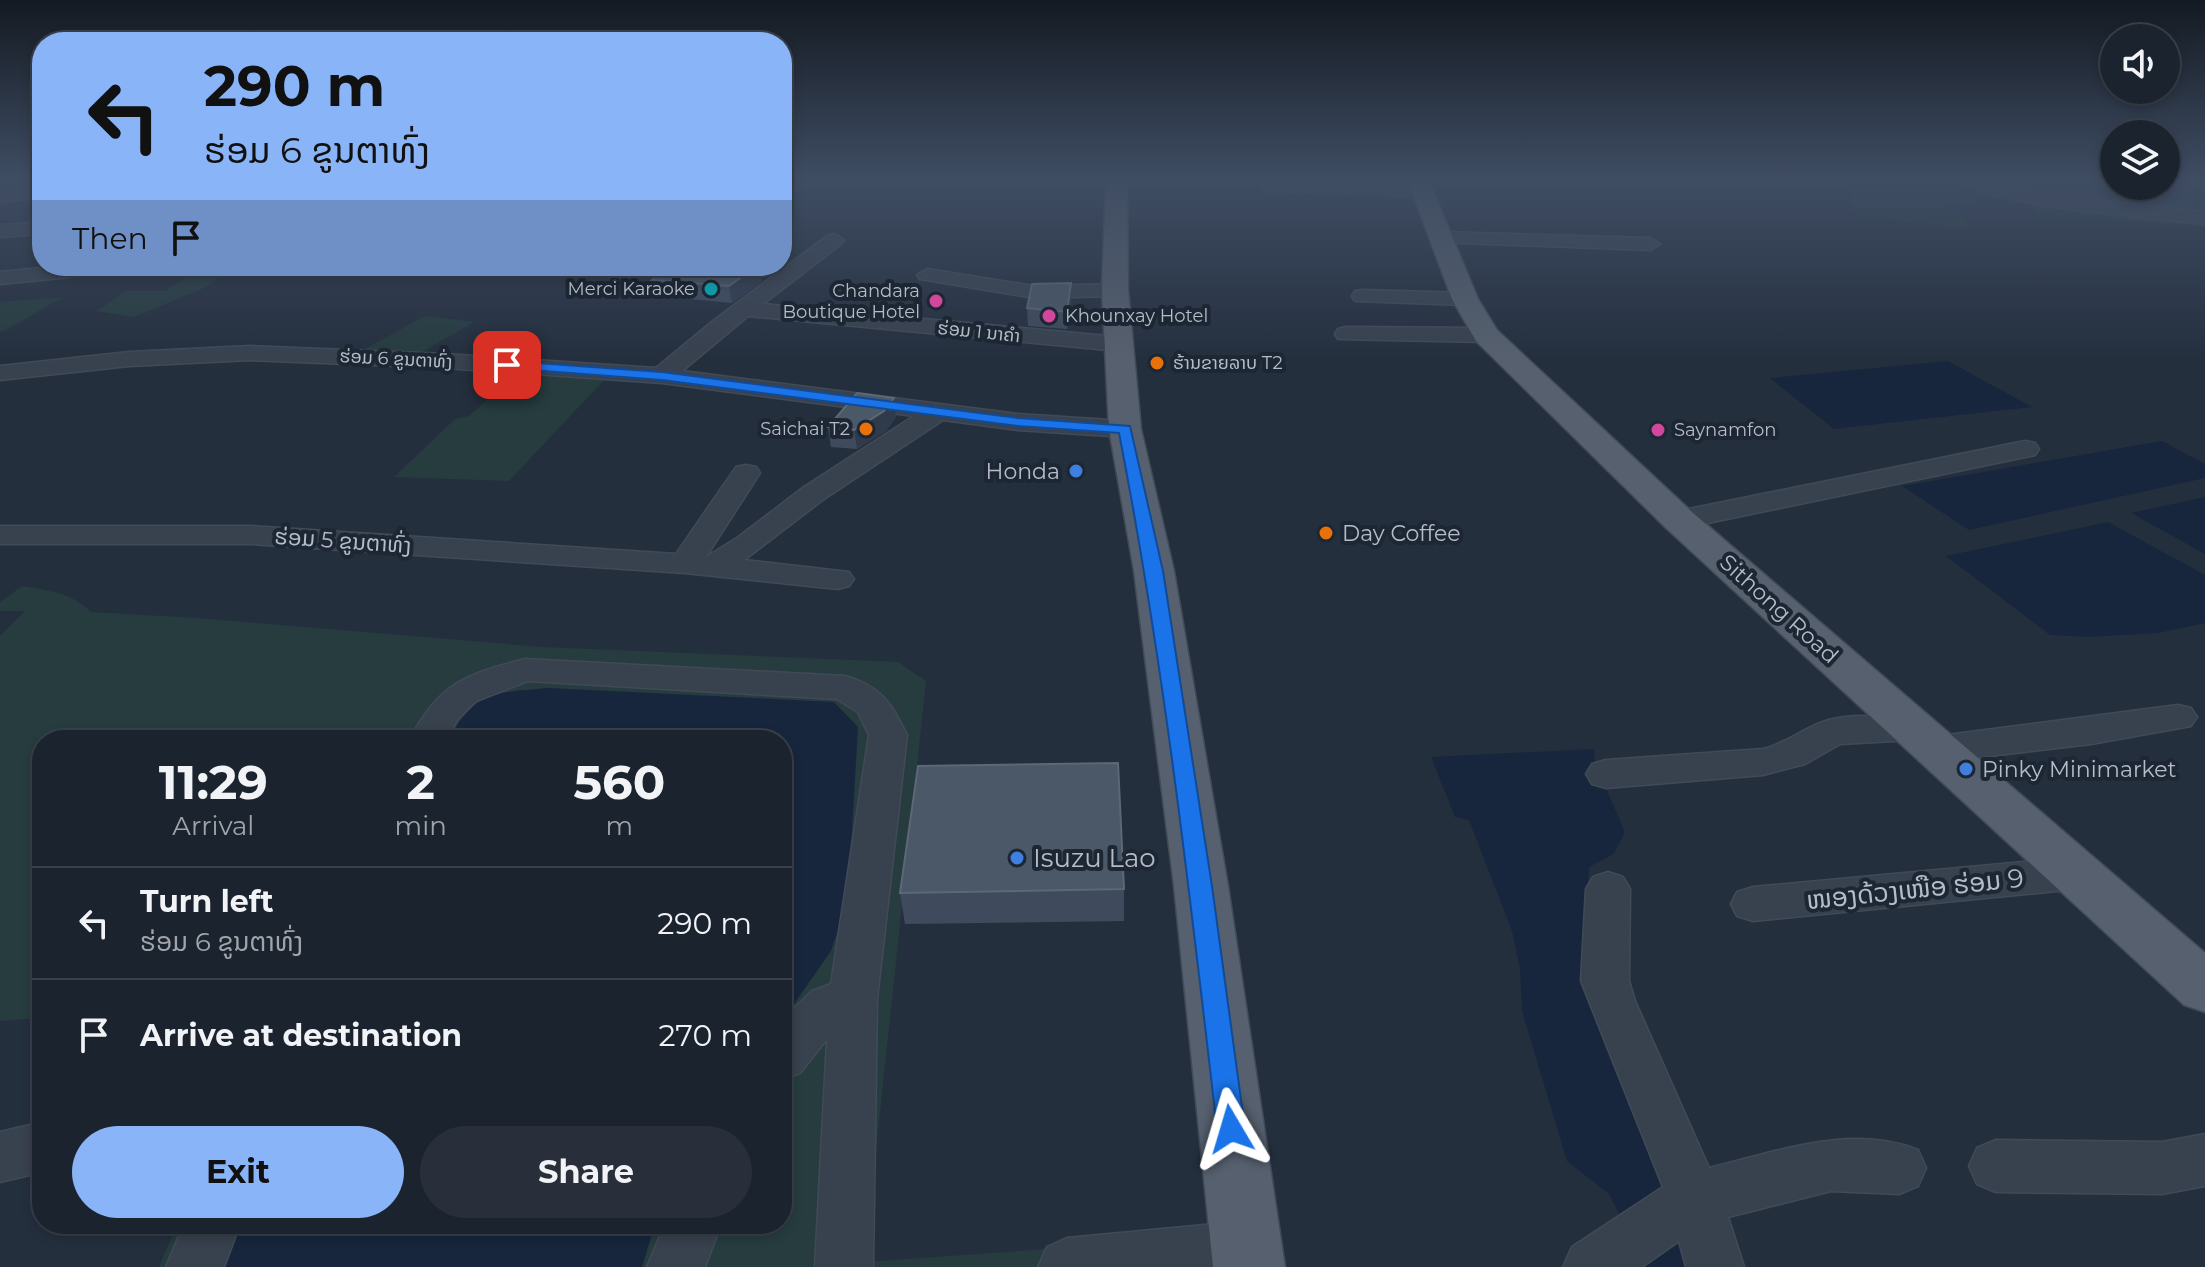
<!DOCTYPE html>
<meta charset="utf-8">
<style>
:root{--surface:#1b232e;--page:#282f3a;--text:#f1f3f6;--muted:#a0a4aa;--line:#39404a;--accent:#8ab4f8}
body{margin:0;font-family:Montserrat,"Noto Sans Lao",sans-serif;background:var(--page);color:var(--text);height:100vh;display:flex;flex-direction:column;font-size:30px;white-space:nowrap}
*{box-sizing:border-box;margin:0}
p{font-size:26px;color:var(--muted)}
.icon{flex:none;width:44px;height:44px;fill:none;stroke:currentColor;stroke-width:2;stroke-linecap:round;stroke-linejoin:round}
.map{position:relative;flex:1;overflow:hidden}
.drawer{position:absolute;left:32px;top:730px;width:760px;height:504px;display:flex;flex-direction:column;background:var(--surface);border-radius:32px;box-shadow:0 4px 12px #0003,0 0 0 2px var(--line)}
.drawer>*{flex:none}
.hud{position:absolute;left:32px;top:32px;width:760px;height:244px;border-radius:32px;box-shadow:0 4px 12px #0003,0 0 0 2px var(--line);background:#8ab4f8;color:#111;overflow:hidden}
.controls{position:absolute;left:2100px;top:24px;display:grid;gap:16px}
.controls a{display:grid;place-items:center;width:80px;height:80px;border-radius:50%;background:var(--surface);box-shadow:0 4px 12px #0003,0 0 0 2px var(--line);font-size:40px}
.pin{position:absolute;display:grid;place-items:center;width:68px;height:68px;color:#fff;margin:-34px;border-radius:16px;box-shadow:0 4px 12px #0006}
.me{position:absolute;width:88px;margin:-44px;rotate:353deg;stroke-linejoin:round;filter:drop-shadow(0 0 6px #0008)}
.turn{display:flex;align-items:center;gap:28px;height:168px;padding:0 40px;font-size:36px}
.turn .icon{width:104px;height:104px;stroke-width:2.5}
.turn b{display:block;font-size:56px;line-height:68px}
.then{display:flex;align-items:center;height:76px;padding:0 40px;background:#0003;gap:16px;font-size:30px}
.eta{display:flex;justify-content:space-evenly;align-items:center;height:136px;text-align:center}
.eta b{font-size:48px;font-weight:700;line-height:56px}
.primary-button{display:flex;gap:16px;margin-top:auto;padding:16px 40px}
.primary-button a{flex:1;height:92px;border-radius:48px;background:var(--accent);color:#111;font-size:32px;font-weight:700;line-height:92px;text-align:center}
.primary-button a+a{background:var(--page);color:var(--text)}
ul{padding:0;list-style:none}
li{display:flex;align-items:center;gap:24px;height:112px;padding:0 40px;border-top:2px solid var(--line)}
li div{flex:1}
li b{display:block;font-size:30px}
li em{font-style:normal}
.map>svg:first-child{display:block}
</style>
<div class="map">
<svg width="2205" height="1267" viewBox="0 0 2205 1267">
<rect width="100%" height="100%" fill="#242f3e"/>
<!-- green -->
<g fill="#263c3f">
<path d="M1784 181H2061C2078 190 2096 189 2114 196L2205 201V227L2040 214 2018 195 1956 188 1979 206 1948 202 1943 205 1957 212 1969 225 1961 228 1856 216 1848 189Z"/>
<polygon points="202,266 234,266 206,287 134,317 97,311 125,291 166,291"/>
<polygon points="63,297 4,331 0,331 0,302"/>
<polygon points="425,316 474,322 417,355 359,352"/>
<polygon points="516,375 605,379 509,481 394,477 455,419 469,416"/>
<path d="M22 586C47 590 73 593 91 612L197 618 542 647 898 662 926 681 864 1262 1204 1238 1208 1267H159L177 1224H782V740H42V1018L0 1021V636L25 611H0V602Z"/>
</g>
<!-- water -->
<g fill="#17263c">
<polygon points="1948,361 2032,407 1834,429 1770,378"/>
<polygon points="2162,441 2205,464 2205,478 1969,530 1902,486"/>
<polygon points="2205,497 2205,554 2131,513"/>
<polygon points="2108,522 2205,575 2205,623 2158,633 2088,637 2050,635 1946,556"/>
<path d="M548 688 834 702 858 727 848 900 831 951 782 1021V740H449C474 689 498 693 548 688Z"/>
<polygon points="1594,749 1595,763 1625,832 1614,854 1589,867 1584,974 1673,1190 1624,1224 1609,1194 1567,1161 1522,1011 1520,969 1512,931 1469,820 1455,817 1431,757"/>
<polygon points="238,1224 655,1224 642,1267 222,1267"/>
<polygon points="1679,1227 1701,1267 1639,1267"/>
</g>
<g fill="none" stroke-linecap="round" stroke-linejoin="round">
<!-- minor casing -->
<g stroke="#414a57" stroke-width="3">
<g id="minor">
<polygon points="782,181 905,181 897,186 782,189"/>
<path d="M1963 181H1989L2057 196 2205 212V224C2160 219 1991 207 1963 181Z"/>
<polygon points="1271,182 1422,186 1431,191 1422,196 1265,191 1262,187 1265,183"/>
<polygon points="42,187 42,197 0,202 0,192"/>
<polygon points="42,222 42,234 0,237 0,225"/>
<polygon points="1441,232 1650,238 1660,244 1650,250 1434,242 1431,238 1434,234"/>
<polygon points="834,234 844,240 841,244 763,304 1119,337 1127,339 1131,344 1127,349 1119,351 748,316 682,371 1018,414 1125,421 1134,423 1138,429 1134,435 1125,437 1018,430 943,420 824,499 744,560 849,572 854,579 849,586 838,589 685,573 252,544 0,544 0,526 252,526 676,554 736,467 746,465 756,467 760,473 706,557 737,538 804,487 914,416 662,383 445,368 250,360 129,366 0,380 0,366 129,352 250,346 445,354 656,368 713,321 827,236"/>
<polygon points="60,266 133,266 123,272 0,284 0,272"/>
<polygon points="927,269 1034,286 1115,284 1126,290 1115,296 1034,298 920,279 917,275"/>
<polygon points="1363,290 1465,293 1476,299 1465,305 1355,301 1352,296 1355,291"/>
<polygon points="1346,327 1486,328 1494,330 1497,335 1494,340 1486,342 1338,339 1335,334 1338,329"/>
<polygon points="2025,441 2035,443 2039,449 2035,455 1679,529 1668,526 1664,520 1668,514 1679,511"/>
<path d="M525 659 845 676C882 686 891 704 907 735L877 999 873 1267H815L827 1039 800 1073 782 1079V1020L812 991 831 984 869 735 858 712 837 699 528 681 476 701 457 720 447 740H409C441 683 463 675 525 659Z"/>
<polygon points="2178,705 2191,708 2197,717 2191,726 2091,744 1939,762 1925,758 1920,749 1925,740 1939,736"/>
<path d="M1913 716 1926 719 1932 728 1926 737 1913 740 1840 744 1805 764 1763 775 1606 788 1592 784 1586 774 1592 764 1606 760 1763 749C1784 744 1800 731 1820 723 1847 712 1884 717 1913 716Z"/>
<polygon points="2077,857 2092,861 2099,873 2092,885 2077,889 1753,921 1737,916 1731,904 1737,892 1753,887"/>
<path d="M1608 872 1623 877 1630 889 1629 981 1635 1001 1709 1168C1776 1152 1852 1123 1918 1150L1926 1168 1918 1186 1899 1194 1831 1191 1728 1217 1744 1267H1686L1679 1241 1642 1267H1563L1572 1247 1663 1187 1581 981 1586 889 1593 877Z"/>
<polygon points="42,1122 42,1172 0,1182 0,1132"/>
<polygon points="2205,1134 2205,1186 2162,1194 1996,1192 1977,1184 1969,1166 1977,1148 1996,1140 2162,1142"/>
<polygon points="1247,1221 1267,1230 1276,1250 1269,1267 1038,1267 1047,1247 1067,1238"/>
<polygon points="184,1224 240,1224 224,1267 166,1267"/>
<polygon points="665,1224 721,1224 705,1267 647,1267"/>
</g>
</g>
<!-- major casing -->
<g stroke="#414a57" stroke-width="3">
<g id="major">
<polygon points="1106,181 1127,181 1128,290 1141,429 1174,571 1228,886 1285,1267 1213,1267 1174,886 1134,571 1109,429 1102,290"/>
<polygon points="1408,181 1429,181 1478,299 1497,330 1692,512 2205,953 2205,1012 2184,1005 1666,528 1476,341 1452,299"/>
</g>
</g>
<!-- minor -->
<use href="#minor" fill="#38414e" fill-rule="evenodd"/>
<!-- major -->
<use href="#major" fill="#56606e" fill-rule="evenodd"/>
</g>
<!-- wall -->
<g fill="#3f4b5c">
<polygon points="605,266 758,266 761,282 732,303 656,296 652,280 658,275 605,269"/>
<polygon points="1071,300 1067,329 1028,326 1027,308"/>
<polygon points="894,398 896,417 886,431 857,449 831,447 828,427"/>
<polygon points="1124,889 1124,921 905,924 900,893"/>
</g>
<!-- shaded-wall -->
<g fill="#2f3b4b">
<polygon points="659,266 676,266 661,276"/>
<polygon points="757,266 758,266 761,282 732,303 729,286"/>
<polygon points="1071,283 1071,300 1067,329 1067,312"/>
<polygon points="894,398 896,417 886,431 857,449 854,430"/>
</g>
<!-- building -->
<g fill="#4b5868" stroke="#5c6777" stroke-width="2">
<polygon points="671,266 757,266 729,286 652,280"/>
<polygon points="1071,283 1067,312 1027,308 1032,284"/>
<polygon points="857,393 894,398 884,411 854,430 828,427"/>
<polygon points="1118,763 1124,889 900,893 918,766"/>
</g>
<!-- sky -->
<linearGradient id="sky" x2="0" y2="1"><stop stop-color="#141a22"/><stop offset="0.5" stop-color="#3f4d63"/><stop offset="1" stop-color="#3f4d63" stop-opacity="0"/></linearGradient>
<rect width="2205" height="359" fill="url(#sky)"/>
<!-- route -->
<path fill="#1a73e8" stroke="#114b97" stroke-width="2" d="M507 361 662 372 1018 418 1130 426 1163 571 1212 886 1245 1129 1241 1138 1231 1142 1221 1138 1217 1129C1190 896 1164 663 1119 433L1018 426 662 380 503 368 501 365Z"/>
<!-- markers -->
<circle fill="#0f9aa8" stroke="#1d2633" stroke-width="3" cx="711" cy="289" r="8"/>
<g fill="#d1479c" stroke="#1d2633" stroke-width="3">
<circle cx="936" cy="301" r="8"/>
<circle cx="1049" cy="316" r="8"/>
<circle cx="1658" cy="430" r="8"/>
</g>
<g fill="#e8710a" stroke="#1d2633" stroke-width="3">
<circle cx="1157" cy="363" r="8"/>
<circle cx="866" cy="429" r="8"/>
<circle cx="1326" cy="533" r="8"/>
</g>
<g fill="#3f7fe0" stroke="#1d2633" stroke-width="3">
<circle cx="1076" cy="471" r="8"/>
<circle cx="1966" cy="769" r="8"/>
<circle cx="1017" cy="858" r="8"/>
</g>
<g text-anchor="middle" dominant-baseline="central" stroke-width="8" stroke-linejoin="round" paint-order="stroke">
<!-- far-poi labels -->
<g font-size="18" fill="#b4bcc9" stroke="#1d2633" text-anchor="end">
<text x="695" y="289">Merci Karaoke</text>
<text x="920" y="291">Chandara<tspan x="920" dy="21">Boutique Hotel</tspan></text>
<text x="1065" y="316" text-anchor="start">Khounxay Hotel</text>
<text x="1173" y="363" text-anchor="start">ຮ້ານຂາຍລາບ T2</text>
<text x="850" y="429">Saichai T2</text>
<text x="1674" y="430" text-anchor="start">Saynamfon</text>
</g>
<!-- far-street labels -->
<g font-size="18" fill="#b4bcc9" stroke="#1d2633">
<text transform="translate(979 332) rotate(6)">ຮ່ອມ 1 ນາຄຳ</text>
<text transform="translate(396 359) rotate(3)">ຮ່ອມ 6 ຂູນຕາທົ່ງ</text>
</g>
<!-- poi labels -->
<g font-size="22" fill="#b4bcc9" stroke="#1d2633" text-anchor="start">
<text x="1060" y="471" text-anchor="end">Honda</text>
<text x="1342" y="533">Day Coffee</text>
<text x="1982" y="769">Pinky Minimarket</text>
</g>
<!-- street labels -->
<g font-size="22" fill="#b4bcc9" stroke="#1d2633">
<text transform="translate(343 541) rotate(4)">ຮ່ອມ 5 ຂູນຕາທົ່ງ</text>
<text transform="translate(1779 609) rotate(42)">Sithong Road</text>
</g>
<!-- near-poi labels -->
<g font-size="26" fill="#b4bcc9" stroke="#1d2633" text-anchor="start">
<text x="1033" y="858">Isuzu Lao</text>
</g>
<!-- near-street labels -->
<g font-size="26" fill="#b4bcc9" stroke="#1d2633">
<text transform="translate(1915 889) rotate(-6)">ໜອງດ້ວງເໜືອ ຮ່ອມ 9</text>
</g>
</g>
</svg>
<div class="controls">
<a><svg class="icon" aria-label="sound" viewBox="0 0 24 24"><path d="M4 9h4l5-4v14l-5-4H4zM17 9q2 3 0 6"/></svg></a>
<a><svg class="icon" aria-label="layers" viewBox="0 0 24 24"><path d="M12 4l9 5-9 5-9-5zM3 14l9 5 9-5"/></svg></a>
</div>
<div class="pin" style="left:507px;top:365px;background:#d93025"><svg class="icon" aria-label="arrive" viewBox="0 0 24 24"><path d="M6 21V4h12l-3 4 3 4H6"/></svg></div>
<svg class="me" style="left:1231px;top:1129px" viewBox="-20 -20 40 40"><path d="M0-17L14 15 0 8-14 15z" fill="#1a73e8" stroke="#fff" stroke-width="4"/></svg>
<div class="hud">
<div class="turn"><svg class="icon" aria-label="left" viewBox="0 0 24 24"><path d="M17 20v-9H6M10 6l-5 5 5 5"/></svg><div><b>290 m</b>ຮ່ອມ 6 ຂູນຕາທົ່ງ</div></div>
<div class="then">Then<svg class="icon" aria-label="arrive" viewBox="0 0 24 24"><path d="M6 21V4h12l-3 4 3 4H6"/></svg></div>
</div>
<section class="drawer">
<div class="eta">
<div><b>11:29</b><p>Arrival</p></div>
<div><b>2</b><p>min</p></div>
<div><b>560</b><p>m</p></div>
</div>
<ul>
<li><svg class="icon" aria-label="left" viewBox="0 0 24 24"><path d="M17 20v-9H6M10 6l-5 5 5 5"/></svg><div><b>Turn left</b><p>ຮ່ອມ 6 ຂູນຕາທົ່ງ</p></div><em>290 m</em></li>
<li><svg class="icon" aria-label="arrive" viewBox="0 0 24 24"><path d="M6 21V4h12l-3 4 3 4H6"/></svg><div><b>Arrive at destination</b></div><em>270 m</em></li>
</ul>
<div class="primary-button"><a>Exit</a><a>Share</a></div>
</section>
</div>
